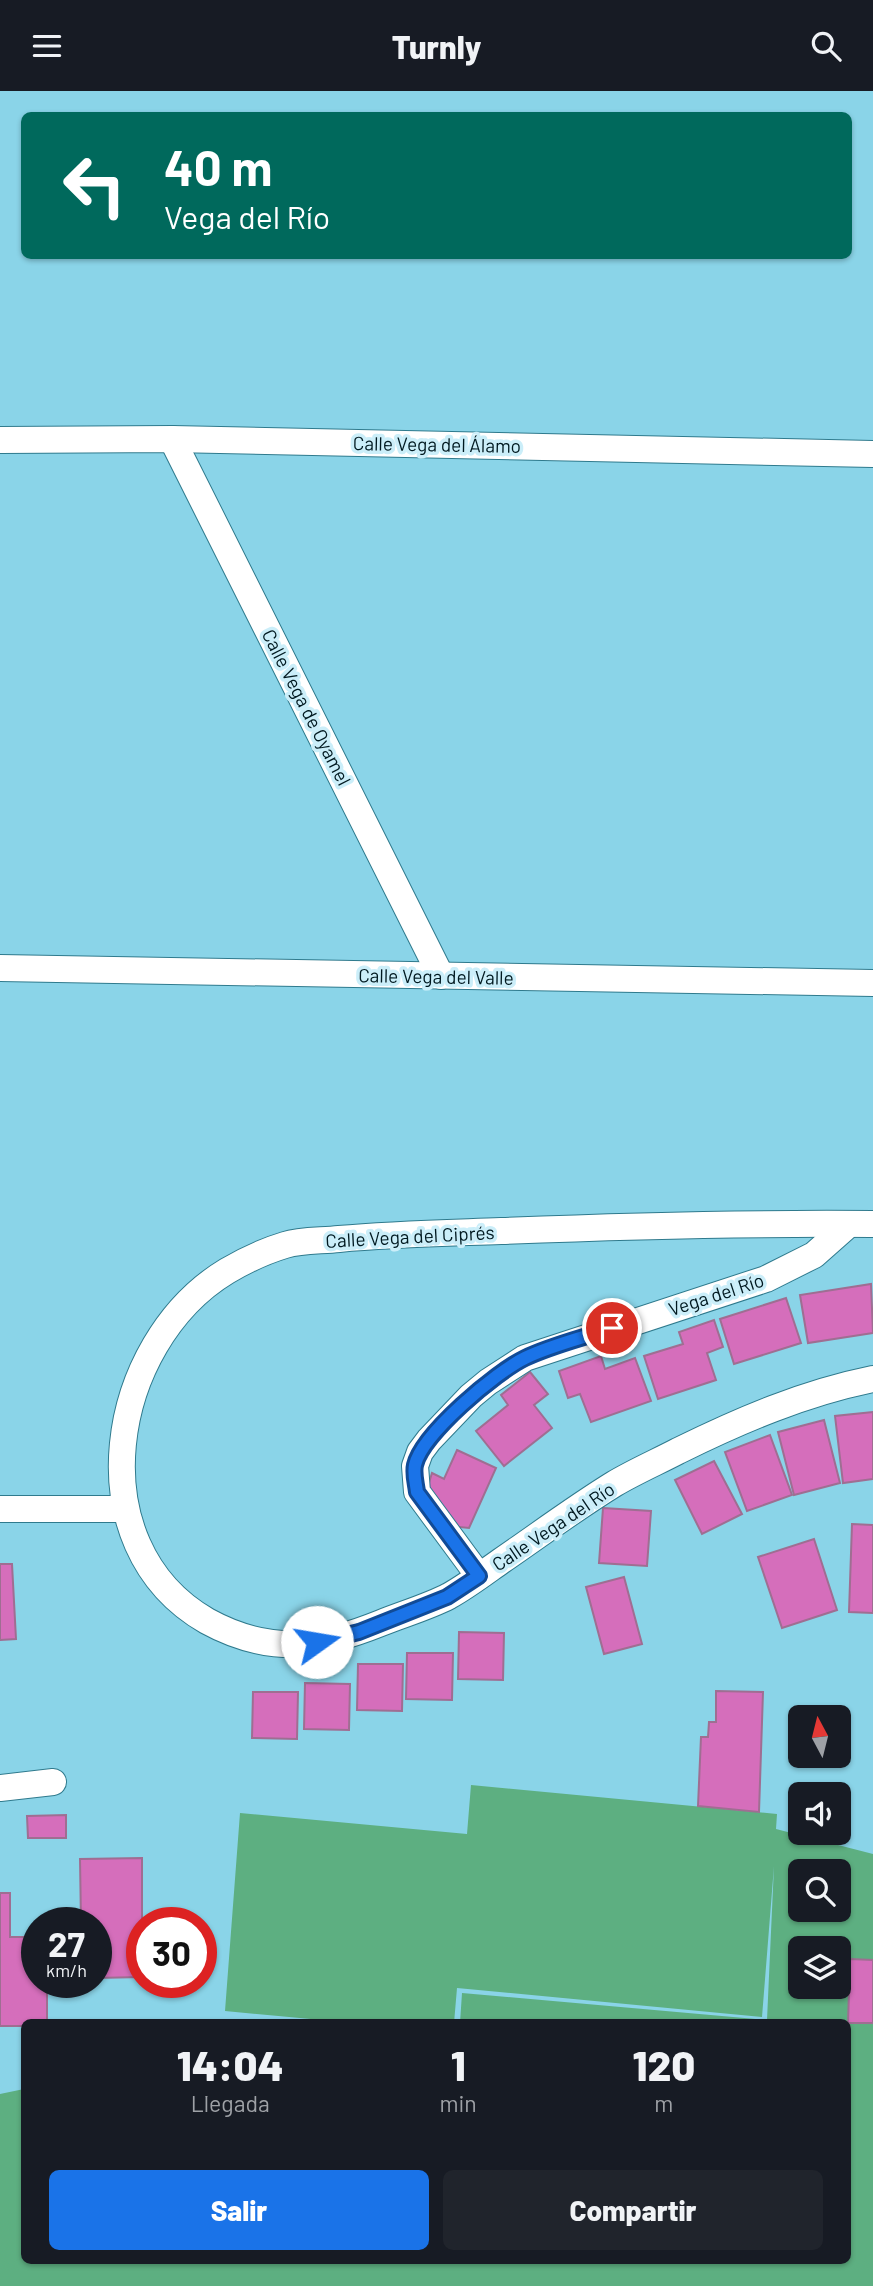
<!DOCTYPE html>
<html lang="es">
<meta charset="utf-8">
<style>
:root{--surface:#171b24;--page:#20242c;--text:#f1f3f6;--muted:#9ea1a6;--accent:#1a73e8}
body{margin:0;font-family:Barlow,sans-serif;background:var(--page);color:var(--text);height:100vh;display:flex;flex-direction:column;font-size:26px;white-space:nowrap}
*{box-sizing:border-box;margin:0}
p{font-size:23px;color:var(--muted)}
.icon{flex:none;width:38px;height:38px;fill:none;stroke:currentColor;stroke-width:2;stroke-linecap:round;stroke-linejoin:round}
.map{position:relative;flex:1;overflow:hidden}
.panel{position:absolute;left:21px;top:1928px;width:830px;height:245px;display:flex;flex-direction:column;background:var(--surface);border-radius:10px;box-shadow:0 2px 5px #0004}
.panel>*{flex:none}
.guide{position:absolute;left:21px;top:21px;width:831px;height:147px;border-radius:10px;box-shadow:0 2px 5px #0004;background:#00695c;color:#fff;overflow:hidden}
.needle{width:46px;rotate:353deg}
.buttons{position:absolute;left:788px;top:1614px;display:grid;gap:14px}
.buttons a{display:grid;place-items:center;width:63px;height:63px;border-radius:10px;background:var(--surface);box-shadow:0 2px 5px #0004;font-size:35px}
.speed{position:absolute;left:21px;top:1816px;display:flex;gap:14px;font-size:35px;font-weight:700;text-align:center}
.speed>*{display:grid;place-content:center;width:91px;height:91px;border-radius:50%;background:var(--surface);box-shadow:0 2px 5px #0004;line-height:1}
.speed small{font-size:18px;font-weight:400}
.speed .limit{border:10px solid #d22;background:#fff;color:#111}
.pin{position:absolute;display:grid;place-items:center;width:60px;height:60px;color:#fff;margin:-30px;border:4px solid #fff;border-radius:50%;box-shadow:0 2px 7px #0007}
.me{position:absolute;width:77px;margin:-38px;rotate:77deg;stroke-linejoin:round;filter:drop-shadow(0 0 5px #0008)}
.turn{display:flex;align-items:center;gap:24px;height:147px;padding:0 28px;font-size:32px}
.turn .icon{width:91px;height:91px;stroke-width:2.5}
.turn b{display:block;font-size:49px;line-height:60px}
.eta{display:flex;justify-content:space-evenly;align-items:center;height:119px;text-align:center}
.eta b{font-size:42px;font-weight:800;line-height:49px}
.button{display:flex;gap:14px;margin-top:auto;padding:14px 28px}
.button a{flex:1;height:80px;border-radius:10px;background:var(--accent);color:#fff;font-size:28px;font-weight:800;line-height:80px;text-align:center}
.button a+a{background:var(--page);color:var(--text)}
header{display:flex;justify-content:space-between;align-items:center;height:91px;padding:0 28px;background:var(--surface);font-size:32px;font-weight:800}
.map>svg:first-child{display:block}
</style>
<header><svg class="icon" aria-label="menu" viewBox="0 0 24 24"><path d="M4 6h16M4 12h16M4 18h16"/></svg>Turnly<svg class="icon" aria-label="search" viewBox="0 0 24 24"><circle cx="10" cy="10" r="6"/><path d="M15 15l6 6"/></svg></header>
<div class="map">
<svg width="873" height="2195" viewBox="0 0 873 2195">
<rect width="100%" height="100%" fill="#8ad4e8"/>
<!-- green -->
<path fill="#5daf81" fill-rule="evenodd" d="M471 1694 777 1723 776 1738 873 1763V2195H0V2003L24 1998V2170H847V1932H460L462 1902 767 1929 774 1775 762 1926 457 1897 454 1932H354L225 1920 240 1722 467 1743ZM800 1780H838V1818H800ZM800 1857H838V1895H800Z"/>
<!-- building -->
<g fill="#d56ebb" stroke="#9f6e92" stroke-width="2">
<polygon points="871,1193 873,1242 808,1252 800,1204"/>
<polygon points="786,1207 801,1252 734,1273 720,1228"/>
<polygon points="714,1229 723,1256 707,1262 716,1289 658,1308 644,1265 683,1253 679,1241"/>
<polygon points="601,1265 605,1278 635,1267 651,1310 591,1331 580,1303 568,1307 559,1280"/>
<polygon points="530,1281 548,1303 534,1314 552,1337 504,1375 476,1340 508,1314 501,1304"/>
<polygon points="873,1321 873,1388 843,1392 835,1325"/>
<polygon points="824,1329 840,1392 794,1404 778,1341"/>
<polygon points="770,1344 792,1404 747,1420 725,1361"/>
<polygon points="457,1359 496,1377 469,1437 450,1435 420,1421 432,1382 444,1388"/>
<polygon points="714,1370 742,1423 702,1443 675,1389"/>
<polygon points="603,1417 651,1420 647,1475 599,1472"/>
<polygon points="852,1433 873,1434 873,1522 849,1521"/>
<polygon points="814,1448 837,1519 782,1537 758,1466"/>
<polygon points="0,1473 12,1473 16,1548 0,1549"/>
<polygon points="624,1486 642,1553 604,1563 586,1496"/>
<polygon points="459,1541 504,1542 503,1589 458,1588"/>
<polygon points="407,1562 453,1562 452,1609 406,1608"/>
<polygon points="358,1573 403,1573 402,1620 357,1619"/>
<polygon points="305,1592 350,1593 349,1639 304,1638"/>
<polygon points="716,1600 763,1601 759,1721 698,1715 701,1646 708,1646 709,1631 716,1631"/>
<polygon points="253,1601 298,1601 297,1648 252,1647"/>
<polygon points="66,1724 66,1747 28,1747 27,1725"/>
<polygon points="142,1767 142,1886 96,1887 96,1832 81,1832 80,1768"/>
<polygon points="0,1802 10,1802 10,1846 37,1846 37,1892 47,1892 47,1932 24,1932 24,1935 0,1935"/>
<polygon points="850,1868 873,1869 873,1932 848,1932"/>
</g>
<g fill="none" stroke-linecap="round" stroke-linejoin="round">
<!-- minor casing -->
<g stroke="#2f7a8d" stroke-width="28">
<g id="minor">
<polyline points="172,348 441,885"/>
<polyline points="0,349 172,348 873,363"/>
<polyline points="0,877 873,892"/>
<path d="M873 1133C749 1132 625 1135 501 1140 447 1142 393 1143 339 1148 321 1150 301 1149 285 1154 265 1160 244 1170 227 1180 108 1252 75 1454 207 1530 236 1546 270 1555 303 1553 330 1551 356 1542 381 1532 403 1523 428 1516 449 1505 467 1495 484 1482 501 1470 539 1444 575 1417 614 1393 634 1381 657 1371 678 1360 741 1329 804 1302 873 1288"/>
<polyline points="0,1418 125,1418"/>
<polyline points="479,1485 417,1401 415,1375 420,1361 429,1349 471,1305 488,1291 525,1267 766,1188 814,1164 849,1133"/>
<polyline points="0,1697 53,1691"/>
</g>
</g>
<!-- minor -->
<use href="#minor" stroke="#fff" stroke-width="26"/>
</g>
<g fill="none" stroke-linecap="round" stroke-linejoin="round">
<!-- route casing -->
<g stroke="#114b97" stroke-width="18">
<path id="route" d="M317 1551 359 1541 447 1506 479 1485 417 1401C416 1392 413 1383 415 1374 422 1343 496 1281 525 1267 552 1254 583 1247 612 1237"/>
</g>
<!-- route -->
<use href="#route" stroke="#1a73e8" stroke-width="12"/>
</g>
<g text-anchor="middle" dominant-baseline="central" stroke-width="7" stroke-linejoin="round" paint-order="stroke">
<!-- street labels -->
<g font-size="19" fill="#001920" stroke="#cbeef9">
<text transform="translate(437 353) rotate(1)">Calle Vega del Álamo</text>
<text transform="translate(307 616) rotate(63)">Calle Vega de Oyamel</text>
<text transform="translate(436 885) rotate(1)">Calle Vega del Valle</text>
<text transform="translate(410 1145) rotate(-3)">Calle Vega del Ciprés</text>
<text transform="translate(716 1203) rotate(-18)">Vega del Río</text>
<text transform="translate(553 1435) rotate(-34)">Calle Vega del Río</text>
</g>
</g>
</svg>
<div class="buttons">
<a><svg class="needle" viewBox="-14 -14 28 28"><path d="M0-13l5 13h-10z" fill="#e53935"/><path d="M0 13l5-13h-10z" fill="#9ea1a6"/></svg></a>
<a><svg class="icon" aria-label="sound" viewBox="0 0 24 24"><path d="M4 9h4l5-4v14l-5-4H4zM17 9q2 3 0 6"/></svg></a>
<a><svg class="icon" aria-label="search" viewBox="0 0 24 24"><circle cx="10" cy="10" r="6"/><path d="M15 15l6 6"/></svg></a>
<a><svg class="icon" aria-label="layers" viewBox="0 0 24 24"><path d="M12 4l9 5-9 5-9-5zM3 14l9 5 9-5"/></svg></a>
</div>
<div class="speed"><div>27<small>km/h</small></div><div class="limit">30</div></div>
<div class="pin" style="left:612px;top:1237px;background:#d93025"><svg class="icon" aria-label="arrive" viewBox="0 0 24 24"><path d="M6 21V4h12l-3 4 3 4H6"/></svg></div>
<svg class="me" style="left:317px;top:1551px" viewBox="-20 -20 40 40"><circle r="19" fill="#fff"/><path d="M0-13L10 11 0 6-10 11z" fill="#1a73e8"/></svg>
<div class="guide">
<div class="turn"><svg class="icon" aria-label="left" viewBox="0 0 24 24"><path d="M17 20v-9H6M10 6l-5 5 5 5"/></svg><div><b>40 m</b>Vega del Río</div></div>
</div>
<section class="panel">
<div class="eta">
<div><b>14:04</b><p>Llegada</p></div>
<div><b>1</b><p>min</p></div>
<div><b>120</b><p>m</p></div>
</div>
<div class="button"><a>Salir</a><a>Compartir</a></div>
</section>
</div>
